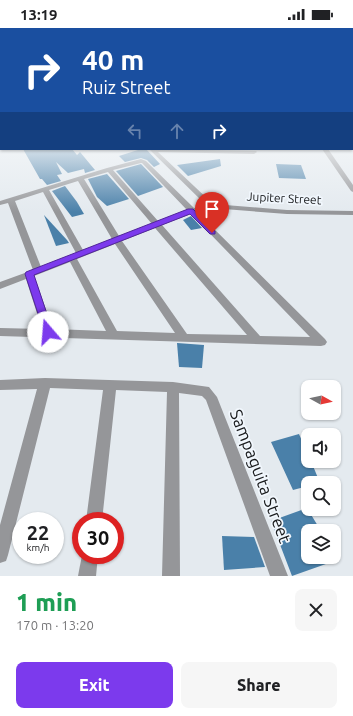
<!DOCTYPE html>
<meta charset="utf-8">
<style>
:root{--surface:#fff;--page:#f6f6f6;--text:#202124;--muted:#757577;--accent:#7c3aed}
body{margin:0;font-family:Ubuntu,sans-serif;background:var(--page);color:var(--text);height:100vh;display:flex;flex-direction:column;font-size:15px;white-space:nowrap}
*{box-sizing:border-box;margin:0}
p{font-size:13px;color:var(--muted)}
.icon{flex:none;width:22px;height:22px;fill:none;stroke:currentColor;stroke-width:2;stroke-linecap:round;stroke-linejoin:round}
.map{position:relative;height:548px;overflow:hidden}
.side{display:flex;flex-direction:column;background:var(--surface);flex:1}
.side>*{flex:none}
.hud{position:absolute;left:0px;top:0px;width:353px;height:122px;box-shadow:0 1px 3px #0004;background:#1a4fa0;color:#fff;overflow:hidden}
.needle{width:26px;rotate:98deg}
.fabs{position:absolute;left:301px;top:352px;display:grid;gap:8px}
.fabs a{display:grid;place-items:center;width:40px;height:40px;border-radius:8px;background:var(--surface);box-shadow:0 1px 3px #0004;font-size:20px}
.speed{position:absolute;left:12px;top:484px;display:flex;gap:8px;font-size:20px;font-weight:700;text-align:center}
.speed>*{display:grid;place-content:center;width:52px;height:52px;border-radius:50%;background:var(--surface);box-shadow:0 1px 3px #0004;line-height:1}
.speed small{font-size:10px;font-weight:400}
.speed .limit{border:6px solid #d22;background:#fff;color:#111}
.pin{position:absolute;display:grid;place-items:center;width:34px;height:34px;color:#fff;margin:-41px -17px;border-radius:50% 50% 50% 0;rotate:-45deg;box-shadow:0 0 4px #0007}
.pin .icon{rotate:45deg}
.me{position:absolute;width:44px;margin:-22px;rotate:342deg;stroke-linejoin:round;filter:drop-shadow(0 0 3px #0008)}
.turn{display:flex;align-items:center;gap:14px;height:84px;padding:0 16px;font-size:18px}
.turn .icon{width:52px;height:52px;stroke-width:2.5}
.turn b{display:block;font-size:28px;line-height:34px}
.lanes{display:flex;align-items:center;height:38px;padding:0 16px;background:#0003;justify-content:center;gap:20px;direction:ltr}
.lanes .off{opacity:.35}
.round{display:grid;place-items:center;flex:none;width:42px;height:42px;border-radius:8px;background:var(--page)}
.headline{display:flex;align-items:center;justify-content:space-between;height:68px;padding:0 16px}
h1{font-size:24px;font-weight:800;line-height:30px;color:#1e9e55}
.button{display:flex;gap:8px;margin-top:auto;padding:8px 16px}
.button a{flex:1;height:46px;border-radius:8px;background:var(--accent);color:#fff;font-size:16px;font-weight:800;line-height:46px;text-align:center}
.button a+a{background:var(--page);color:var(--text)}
.status{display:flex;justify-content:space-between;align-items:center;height:28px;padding:0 20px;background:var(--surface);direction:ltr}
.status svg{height:11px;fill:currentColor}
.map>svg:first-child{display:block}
</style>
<div class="status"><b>13:19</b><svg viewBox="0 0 49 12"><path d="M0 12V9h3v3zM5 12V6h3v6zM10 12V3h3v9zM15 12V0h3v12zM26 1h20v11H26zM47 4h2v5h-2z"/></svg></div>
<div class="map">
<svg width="353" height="548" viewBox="0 0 353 548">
<rect width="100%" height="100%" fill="#e4eaef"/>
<!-- building -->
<g fill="#4a80a9">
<polygon points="23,121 72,121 77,127 80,124 95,142 85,145 84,141 68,145 56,134 62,146 57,147 61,153 47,157 42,151 40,151"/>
<polygon points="141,121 146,121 160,136 154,139 147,132 141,130 125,134 119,128"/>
<polygon points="220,131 221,138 188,148 177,137"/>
<polygon points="141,136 163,159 138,168 116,143"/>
<polygon points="276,136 301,137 306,151 279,150"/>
<polygon points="107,146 129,171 107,178 97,169 88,151"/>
<polygon points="65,158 77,174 84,186 72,189 52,163"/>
<polygon points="44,187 67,212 69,215 56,218"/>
<polygon points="191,188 202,200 191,202 183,192"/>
<polygon points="177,315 204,317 202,340 179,339"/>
<polygon points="299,406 308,427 308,433 311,433 320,455 308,455 308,458 293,462 271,414"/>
<polygon points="307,480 321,503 308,503 308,529 340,529 340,531 292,548 271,493"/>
<polygon points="222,508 254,509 265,539 224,542"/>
</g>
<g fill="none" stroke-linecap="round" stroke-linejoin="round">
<!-- minor -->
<g fill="#959699" fill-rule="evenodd">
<polygon points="352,118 353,118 353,122 350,121 352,121"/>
<path d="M149 121 256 123 257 124 254 126 158 124 213 176 287 182 353 183V187L287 186 211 180 197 184 325 311 327 314 325 317 321 318 0 308V300L42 301 26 251 0 261V254L33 242 8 175 0 177V173L107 140 141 131 146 133 194 180 206 177ZM141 135H142L187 182 158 193 113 142ZM108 144 152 196 119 208 84 151ZM78 153 112 211 83 222 49 162ZM43 164 76 225 41 239 15 173ZM191 186 310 309 260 308 162 197ZM155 200 247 307 187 306 122 213ZM115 216 175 305 117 303 77 231ZM70 234 106 303 53 301 34 248Z"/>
<polygon points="322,121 328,121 353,157 353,164 351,163"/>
<polygon points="45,350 173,354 209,359 217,369 288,548 270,548 206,372 202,368 179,365 180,548 162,548 167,364 116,362 102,493 86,493 103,362 50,360 8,527 6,533 0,535 0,497 37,361 0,362 0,352"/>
<polygon points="82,527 98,527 96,548 78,548"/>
</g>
</g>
<!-- sky -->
<linearGradient id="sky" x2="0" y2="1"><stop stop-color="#70b0da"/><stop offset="0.58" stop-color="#f3f6f8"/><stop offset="1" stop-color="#f3f6f8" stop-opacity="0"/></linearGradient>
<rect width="353" height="184" fill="url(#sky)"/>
<!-- route -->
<polygon fill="#7c3aed" stroke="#51269a" points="188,181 193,181 215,203 215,206 210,206 190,186 34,247 53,304 52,307 45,307 25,246 26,244"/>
<g text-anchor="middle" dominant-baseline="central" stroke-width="3.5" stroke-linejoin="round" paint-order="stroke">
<!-- far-street labels -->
<g font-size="12" fill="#17191b" stroke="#f1f7fd">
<text transform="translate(284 170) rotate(3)">Jupiter Street</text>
</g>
<!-- near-street labels -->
<g font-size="17" fill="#17191b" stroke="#f1f7fd">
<text transform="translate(261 448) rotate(69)">Sampaguita Street</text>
</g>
</g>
</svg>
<div class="fabs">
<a><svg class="needle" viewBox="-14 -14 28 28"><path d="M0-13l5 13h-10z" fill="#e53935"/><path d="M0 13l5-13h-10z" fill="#757577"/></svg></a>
<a><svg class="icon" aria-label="sound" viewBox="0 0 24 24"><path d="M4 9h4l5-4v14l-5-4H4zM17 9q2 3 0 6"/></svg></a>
<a><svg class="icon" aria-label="search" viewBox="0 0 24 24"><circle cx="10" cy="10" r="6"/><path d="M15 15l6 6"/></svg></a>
<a><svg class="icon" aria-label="layers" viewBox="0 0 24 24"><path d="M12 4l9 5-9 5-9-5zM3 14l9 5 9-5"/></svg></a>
</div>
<div class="speed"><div>22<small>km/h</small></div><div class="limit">30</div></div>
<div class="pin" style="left:212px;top:205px;background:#d93025"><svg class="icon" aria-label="arrive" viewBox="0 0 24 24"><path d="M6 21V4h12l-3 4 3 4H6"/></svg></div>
<svg class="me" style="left:48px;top:304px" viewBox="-20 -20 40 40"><circle r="19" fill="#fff"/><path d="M0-13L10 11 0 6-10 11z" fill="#7c3aed"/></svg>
<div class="hud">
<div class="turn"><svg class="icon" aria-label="right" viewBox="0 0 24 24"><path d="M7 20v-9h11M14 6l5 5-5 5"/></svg><div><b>40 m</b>Ruiz Street</div></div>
<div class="lanes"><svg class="icon off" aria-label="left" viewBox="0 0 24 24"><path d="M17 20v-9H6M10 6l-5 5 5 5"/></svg><svg class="icon off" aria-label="ahead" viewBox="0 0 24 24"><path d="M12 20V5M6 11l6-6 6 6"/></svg><svg class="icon" aria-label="right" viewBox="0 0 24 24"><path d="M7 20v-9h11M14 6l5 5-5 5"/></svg></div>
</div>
</div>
<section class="side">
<div class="headline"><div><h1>1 min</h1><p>170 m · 13:20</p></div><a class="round"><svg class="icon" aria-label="close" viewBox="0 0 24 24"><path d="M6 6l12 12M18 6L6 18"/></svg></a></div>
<div class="button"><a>Exit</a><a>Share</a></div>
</section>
